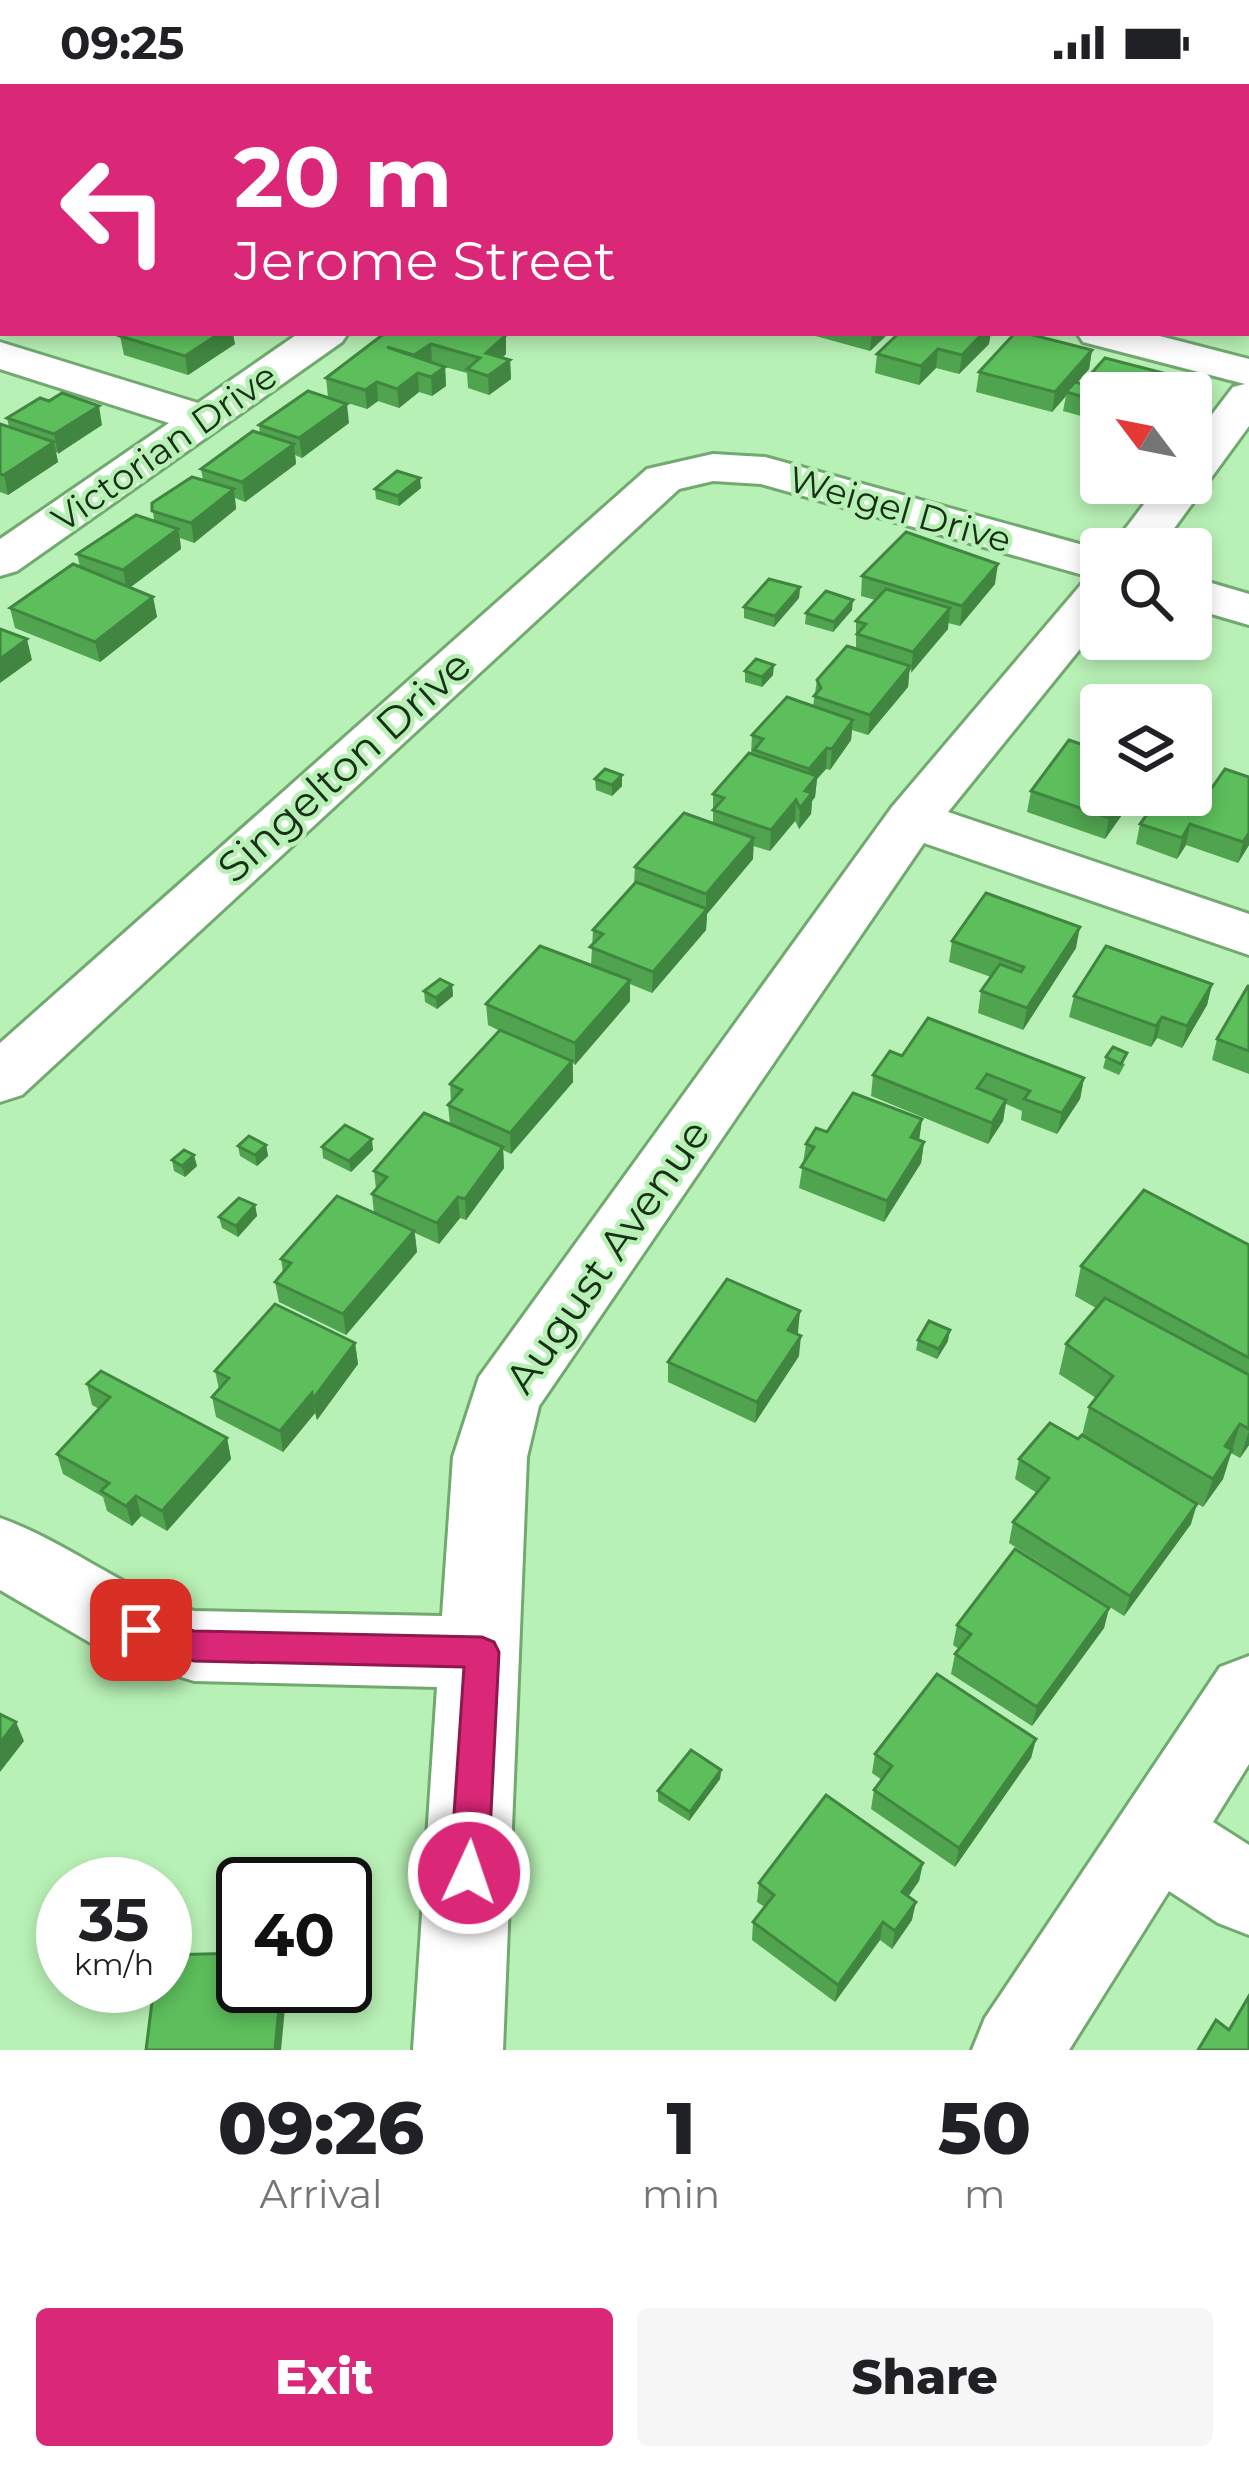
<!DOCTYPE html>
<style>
:root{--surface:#fff;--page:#f6f6f6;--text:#202124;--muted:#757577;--accent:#db2777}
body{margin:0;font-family:Montserrat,sans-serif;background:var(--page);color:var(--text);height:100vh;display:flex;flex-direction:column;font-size:45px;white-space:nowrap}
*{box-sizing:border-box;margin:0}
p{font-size:39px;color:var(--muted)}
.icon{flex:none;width:66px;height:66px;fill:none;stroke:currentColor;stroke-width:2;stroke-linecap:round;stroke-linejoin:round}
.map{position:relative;height:1966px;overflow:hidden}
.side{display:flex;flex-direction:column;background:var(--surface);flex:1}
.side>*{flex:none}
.banner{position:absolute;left:0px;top:0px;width:1251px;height:252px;box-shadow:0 6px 18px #0003;background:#db2777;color:#fff;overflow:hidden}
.needle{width:78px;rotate:302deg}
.tools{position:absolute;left:1080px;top:288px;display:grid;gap:24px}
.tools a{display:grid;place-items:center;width:132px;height:132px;border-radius:12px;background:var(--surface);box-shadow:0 6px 18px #0003;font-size:60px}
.speed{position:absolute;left:36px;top:1773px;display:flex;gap:24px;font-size:60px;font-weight:700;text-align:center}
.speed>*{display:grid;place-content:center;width:156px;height:156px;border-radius:50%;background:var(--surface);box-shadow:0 6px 18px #0003;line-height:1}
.speed small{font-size:30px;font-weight:400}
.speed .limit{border:6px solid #111;border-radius:18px;background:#fff;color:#111}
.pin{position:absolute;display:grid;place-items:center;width:102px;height:102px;color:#fff;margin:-51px;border-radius:24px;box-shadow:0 6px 18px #0006}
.me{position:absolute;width:132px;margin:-66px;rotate:3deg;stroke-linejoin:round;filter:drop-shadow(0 0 9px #0008)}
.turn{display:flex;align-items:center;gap:42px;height:252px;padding:0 36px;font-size:54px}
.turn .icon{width:156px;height:156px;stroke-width:2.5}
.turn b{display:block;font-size:84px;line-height:102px}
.eta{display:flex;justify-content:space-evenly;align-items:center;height:204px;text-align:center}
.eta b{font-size:72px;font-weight:800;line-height:84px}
.primary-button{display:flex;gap:24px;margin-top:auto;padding:24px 36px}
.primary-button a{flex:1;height:138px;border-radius:12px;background:var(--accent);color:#fff;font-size:48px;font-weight:800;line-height:138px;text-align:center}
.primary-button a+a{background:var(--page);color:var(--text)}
.status{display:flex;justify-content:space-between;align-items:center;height:84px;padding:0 60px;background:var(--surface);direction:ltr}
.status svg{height:33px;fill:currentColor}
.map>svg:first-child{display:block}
</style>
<div class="status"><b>09:25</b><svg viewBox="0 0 49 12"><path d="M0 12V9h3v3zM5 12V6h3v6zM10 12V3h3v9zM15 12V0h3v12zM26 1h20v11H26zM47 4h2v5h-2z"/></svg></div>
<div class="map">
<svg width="1249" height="1966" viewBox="0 0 1249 1966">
<rect width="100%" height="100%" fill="#b8f1b5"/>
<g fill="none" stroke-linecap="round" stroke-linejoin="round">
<!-- minor casing -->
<g stroke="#72a970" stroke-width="6">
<g id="minor">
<polygon points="299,249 348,249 342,258 17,487 0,492 0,455 169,339 0,285 0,258 198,319"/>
<polygon points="1077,249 1148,249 1249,275 1249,342 1159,465 1110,465 1160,399 1191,399 1191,358 1233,303 1245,300 1083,258"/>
<path d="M713 370 765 373 1101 466V539L948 728 1249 830V871L924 759 539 1322 527 1373 503 1966H413L437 1603 194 1597 113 1572 0 1506V1434C68 1458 124 1507 194 1527L442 1532 453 1373 479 1293 892 723 1084 497 1094 494 761 400 713 397 679 405 22 1011 0 1018V959L647 385Z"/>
<polygon points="1191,493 1249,510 1249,541 1191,524"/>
<polygon points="1249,1572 1249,1680 1213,1738 1249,1761 1249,1851 1218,1839 1169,1807 1069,1966 972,1966 985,1934 1220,1583"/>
</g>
</g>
<!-- minor -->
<use href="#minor" fill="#fff" fill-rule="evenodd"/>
</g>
<!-- wall -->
<g fill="#50a44f">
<polygon points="0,182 3,183 3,230 0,229"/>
<polygon points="385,249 506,251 506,270 502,274 510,276 511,295 489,311 468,304 467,289 445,283 446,302 432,312 419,308 399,324 378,317 367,325 328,313 326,294"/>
<polygon points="812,249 889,249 870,267 812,251"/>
<polygon points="120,252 235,260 188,291 124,271"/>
<polygon points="989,260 959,290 936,284 919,301 875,289 877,270"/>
<polygon points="1092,266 1089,285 1077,299 1176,309 1101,309 1101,325 1090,322 1081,332 1063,327 1066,312 1052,328 976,308 979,288"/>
<polygon points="7,334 102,341 56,369 58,378 8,411 0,408 0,340 9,343"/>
<polygon points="349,339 302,374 295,371 296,380 245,418 235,414 236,425 194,459 180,454 181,465 130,503 153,513 157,533 100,578 15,544 10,524 80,483 77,470 154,437 152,419 203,396 201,385 260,350 259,341"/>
<polygon points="421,404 399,422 376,415 375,405"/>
<polygon points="862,492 995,500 960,542 948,539 948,545 909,588 908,603 868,651 852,646 851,656 830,686 826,685 817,695 815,713 812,717 811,730 799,745 795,737 770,767 753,762 753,775 707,830 706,846 652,909 630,900 630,917 575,981 573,979 573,998 511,1070 503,1066 504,1084 466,1136 460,1134 439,1160 415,1149 417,1168 346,1251 279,1218 275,1198 283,1189 281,1175 374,1129 372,1110 376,1105 374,1087 450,1040 448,1021 451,1018 450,1000 500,947 488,941 486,920 591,881 593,846 634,800 635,783 713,739 713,710 751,670 752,651 813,622 817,596 856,565 856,537 875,516 861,512"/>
<polygon points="800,503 799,514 774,543 744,534 744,523"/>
<polygon points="852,526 833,548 805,540 806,529"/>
<polygon points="745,587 773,591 762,603 745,598"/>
<polygon points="595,695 622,702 612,712 596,706"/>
<polygon points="1031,707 1124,728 1105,755 1027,728"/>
<polygon points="1209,708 1249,761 1238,779 1186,761 1177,775 1136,760 1140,740"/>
<polygon points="952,857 1076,864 1023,946 978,929 981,907 991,893 949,878"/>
<polygon points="1212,900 1207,921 1182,964 1157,954 1151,963 1069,933 1074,912"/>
<polygon points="452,901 453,912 437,925 425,918 424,907"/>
<polygon points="1249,902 1249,990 1212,976 1217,955"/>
<polygon points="902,972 1084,994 1080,1015 1057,1050 1021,1036 1022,1027 1006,1020 1003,1037 988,1060 871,1012 873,991"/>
<polygon points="1106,973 1125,980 1119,991 1103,984"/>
<polygon points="922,1035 919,1056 924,1058 921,1079 884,1138 799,1104 806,1060 827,1048"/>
<polygon points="266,1061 268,1072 257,1082 240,1072 238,1062"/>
<polygon points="322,1063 373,1066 351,1088 323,1074"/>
<polygon points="172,1076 197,1082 185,1093 174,1087"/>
<polygon points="255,1121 257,1132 238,1153 222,1144 219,1133"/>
<polygon points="1249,1161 1249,1361 1240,1374 1231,1369 1223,1395 1203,1423 1174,1406 1191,1440 1124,1532 1009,1459 1013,1438 1037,1409 1015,1395 1019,1375 1078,1355 1082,1351 1089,1323 1096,1314 1059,1290 1066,1260 1096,1224 1075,1212 1081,1182"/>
<polygon points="800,1227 797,1250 799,1272 755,1339 668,1298 668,1278"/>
<polygon points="918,1256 948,1257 937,1275 916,1266"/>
<polygon points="355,1259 358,1280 317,1336 315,1329 283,1368 216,1333 212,1313 219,1305 215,1287"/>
<polygon points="87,1300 227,1354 231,1375 167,1447 141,1432 132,1442 107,1427 103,1413 63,1390 57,1370 99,1325 92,1321"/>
<polygon points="1109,1524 1104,1544 1032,1642 951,1590 955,1570 959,1565 953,1561 957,1541"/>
<polygon points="1036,1655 1031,1674 955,1783 871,1725 874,1706 882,1696 872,1689 875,1670"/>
<polygon points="721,1686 720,1695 689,1737 658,1717 658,1707"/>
<polygon points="923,1779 919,1797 908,1812 912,1836 892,1865 880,1856 835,1918 752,1856 753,1838 765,1823 757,1818 759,1799"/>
</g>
<!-- shaded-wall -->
<g fill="#418640">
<polygon points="220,249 233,249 235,260 188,291 185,272"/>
<polygon points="872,249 889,249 870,267"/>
<polygon points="983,249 991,249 989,260 959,290 962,271"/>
<polygon points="506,251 506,270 487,288 486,269"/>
<polygon points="431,260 432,279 416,290 414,271"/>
<polygon points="938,265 936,284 919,301 921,282"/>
<polygon points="1092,266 1089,285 1069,308 1066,308 1066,312 1052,328 1055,308"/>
<polygon points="510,276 511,295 489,311 488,292"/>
<polygon points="445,283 446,302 432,312 431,293"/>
<polygon points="418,289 419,308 399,324 397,305"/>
<polygon points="1179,293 1176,309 1166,309"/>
<polygon points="377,298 378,317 367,325 365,306"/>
<polygon points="1093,303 1090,322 1081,332 1084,313"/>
<polygon points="347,320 349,339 302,374 299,354"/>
<polygon points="99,322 102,341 58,370 54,350"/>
<polygon points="54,358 58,378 8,411 4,391"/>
<polygon points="294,360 296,380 245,418 242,398"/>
<polygon points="420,394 421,404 399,422 398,412"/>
<polygon points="234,405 236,425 194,459 191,439"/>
<polygon points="178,445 181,465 127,506 123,486"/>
<polygon points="998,480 995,500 960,542 962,522"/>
<polygon points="800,503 799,514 774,543 775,532"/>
<polygon points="153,513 157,533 100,578 95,558"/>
<polygon points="853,516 852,526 833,548 834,538"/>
<polygon points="950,524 948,545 911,589 913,568"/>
<polygon points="27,555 32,576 0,599 0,575"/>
<polygon points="774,581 773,591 762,603 762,593"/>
<polygon points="910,582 908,603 868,651 870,631"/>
<polygon points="853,636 851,656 830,686 832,665"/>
<polygon points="827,664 826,685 817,695 815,713 812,717 811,730 799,745 800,724 805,707 808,703 809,685"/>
<polygon points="622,691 622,702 612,712 612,701"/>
<polygon points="1125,711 1127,711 1124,728 1105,755 1109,734"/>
<polygon points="796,716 795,737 770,767 771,746"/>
<polygon points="1190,740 1186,761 1177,775 1182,754"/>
<polygon points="1249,749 1249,761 1238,779 1243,758"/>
<polygon points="754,754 753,775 707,830 706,846 652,909 653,888 706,826 706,810"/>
<polygon points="1080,843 1076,864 1023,946 1027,924"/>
<polygon points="630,896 630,917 575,981 575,959"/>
<polygon points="1212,900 1207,921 1182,964 1187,942"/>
<polygon points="452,901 453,912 437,925 436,914"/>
<polygon points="1162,933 1157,954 1151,963 1156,942"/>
<polygon points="572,977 573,998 511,1070 510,1049"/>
<polygon points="1084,994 1080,1015 1057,1050 1062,1029"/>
<polygon points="1006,1016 1003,1037 988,1060 992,1039"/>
<polygon points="922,1035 919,1056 911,1053"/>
<polygon points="372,1055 373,1066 351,1088 349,1077"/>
<polygon points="924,1058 921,1079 884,1138 887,1117"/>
<polygon points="266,1061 268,1072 257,1082 255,1071"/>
<polygon points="503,1063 504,1084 466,1136 465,1115"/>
<polygon points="194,1071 197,1082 185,1093 182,1082"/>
<polygon points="458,1113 460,1134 439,1160 437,1139"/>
<polygon points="255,1121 257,1132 238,1153 236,1142"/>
<polygon points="414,1147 417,1168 346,1251 343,1230"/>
<polygon points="800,1227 798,1248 786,1267 788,1246"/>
<polygon points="950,1246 948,1257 937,1275 939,1265"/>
<polygon points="801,1252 799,1272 755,1339 757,1318"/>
<polygon points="355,1259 358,1280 317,1336 313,1315"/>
<polygon points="312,1309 315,1329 283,1368 280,1347"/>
<polygon points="1240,1340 1223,1395 1203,1423 1225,1362"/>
<polygon points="1249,1347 1249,1361 1240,1374"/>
<polygon points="227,1354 231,1375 167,1447 162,1427"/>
<polygon points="136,1412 141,1432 132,1442 126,1422"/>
<polygon points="1197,1420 1191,1440 1124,1532 1130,1512"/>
<polygon points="1109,1524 1104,1544 1032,1642 1037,1623"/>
<polygon points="16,1638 24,1657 0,1688 0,1659"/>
<polygon points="1036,1655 1031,1674 955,1783 959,1764"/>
<polygon points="721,1686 720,1695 689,1737 690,1728"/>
<polygon points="923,1779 919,1797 899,1826 902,1808"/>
<polygon points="916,1818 912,1836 892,1865 895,1847"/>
<polygon points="883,1838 880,1856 835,1918 838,1901"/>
<polygon points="281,1902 287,1902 281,1966 275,1966"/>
</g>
<!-- building -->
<g fill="#5dbf5c" stroke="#418640" stroke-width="3">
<polygon points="0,182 3,183 3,213 0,212"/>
<polygon points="125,249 220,249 185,272 120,252"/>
<polygon points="385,249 497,249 506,251 486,269 510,276 488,292 467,285 480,274 431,260 414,271 387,263 445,283 431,293 418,289 397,305 377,298 365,306 326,294"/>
<polygon points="899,249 983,249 962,271 938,265 921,282 877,270"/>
<polygon points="1015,249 1025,249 1092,266 1055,308 979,288"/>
<polygon points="1105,274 1179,293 1166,309 1115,309 1093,303 1084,313 1066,308 1075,298 1082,300"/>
<polygon points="308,307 347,320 299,354 259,341"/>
<polygon points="62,309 99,322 54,350 7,334 40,314 49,317"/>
<polygon points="0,340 54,358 4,391 0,390"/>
<polygon points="253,347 294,360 242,398 201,385"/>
<polygon points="397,387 420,394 398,412 375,405"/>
<polygon points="192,393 234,405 191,439 152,427 152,419"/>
<polygon points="136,431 178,445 123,486 77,470"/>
<polygon points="906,448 998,480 962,522 862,492"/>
<polygon points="73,480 153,513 95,558 10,524"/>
<polygon points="769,495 800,503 775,532 744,523"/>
<polygon points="886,505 950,524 913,568 857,550 866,540 856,537"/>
<polygon points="826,507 853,516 834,538 806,529"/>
<polygon points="0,545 27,555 0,575"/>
<polygon points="847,562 910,582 870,631 814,612 821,604 817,596"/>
<polygon points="756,575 774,581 762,593 745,587"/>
<polygon points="787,613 853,636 832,665 827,664 809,685 754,666 763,655 752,651"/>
<polygon points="1069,656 1101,667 1101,711 1125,711 1109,734 1031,707"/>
<polygon points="749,669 817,692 805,707 812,709 800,724 796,716 771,746 713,726 724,714 713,710"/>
<polygon points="605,685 622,691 612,701 595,695"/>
<polygon points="1225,685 1249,693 1249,749 1243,758 1190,740 1182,754 1140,740 1161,711 1191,711 1191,702 1209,708"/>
<polygon points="684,729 754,754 706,810 635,783"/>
<polygon points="636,798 707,825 653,888 590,863 603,850 593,846"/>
<polygon points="986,809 1080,843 1027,924 981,907 1000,880 1021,888 1024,883 952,857"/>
<polygon points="540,862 630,896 575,959 486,920"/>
<polygon points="1106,862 1212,900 1187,942 1162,933 1156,942 1074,912"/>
<polygon points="440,895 452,901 436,914 424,907"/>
<polygon points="1248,902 1249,902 1249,967 1217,955"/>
<polygon points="928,934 1084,994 1062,1029 1024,1015 1030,1007 987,990 977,1004 1006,1016 992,1039 873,991 890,967 902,972"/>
<polygon points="500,946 572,977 510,1049 448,1021 462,1006 450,1000"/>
<polygon points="1113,963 1127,969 1121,980 1106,973"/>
<polygon points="853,1009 922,1035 911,1053 924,1058 887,1117 801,1083 814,1063 806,1060 816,1044 827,1048"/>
<polygon points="424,1029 503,1063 465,1115 458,1113 437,1139 372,1110 387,1093 374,1087"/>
<polygon points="345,1041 372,1055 349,1077 322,1063"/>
<polygon points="249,1052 266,1061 255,1071 238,1062"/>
<polygon points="184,1066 194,1071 182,1082 172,1076"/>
<polygon points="1144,1106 1249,1161 1249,1274 1081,1182"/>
<polygon points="337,1112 414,1147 343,1230 275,1198 291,1179 281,1175"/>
<polygon points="239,1114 255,1121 236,1142 219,1133"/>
<polygon points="727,1195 800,1227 788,1246 801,1252 757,1318 668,1278"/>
<polygon points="1105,1214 1249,1291 1249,1345 1240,1340 1225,1362 1232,1366 1213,1395 1089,1323 1113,1292 1066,1260"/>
<polygon points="275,1220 355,1259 313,1315 312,1309 280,1347 212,1313 229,1294 215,1287"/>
<polygon points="929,1237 950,1246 939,1265 918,1256"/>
<polygon points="101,1287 227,1354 162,1427 136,1412 126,1422 101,1407 109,1399 57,1370 110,1313 87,1300"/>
<polygon points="1050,1339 1078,1355 1082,1351 1197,1420 1130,1512 1013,1438 1049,1394 1019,1375"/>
<polygon points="1015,1465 1109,1524 1037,1623 955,1570 971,1550 957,1541"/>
<polygon points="937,1590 1036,1655 959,1764 874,1706 892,1682 875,1670"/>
<polygon points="0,1630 16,1638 0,1659"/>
<polygon points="691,1666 721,1686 690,1728 658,1707"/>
<polygon points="826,1711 923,1779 902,1808 916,1818 895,1847 883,1838 838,1901 753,1838 774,1811 759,1799"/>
<polygon points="243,1869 243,1902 281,1902 275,1966 146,1966 154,1902 165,1902 165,1871"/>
<polygon points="1249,1912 1249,1966 1198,1966 1216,1936 1229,1946"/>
</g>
<!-- route -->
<polygon fill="#db2777" stroke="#8e194d" stroke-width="3" points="141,1531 194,1547 482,1553 494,1558 499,1568 488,1789 482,1802 469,1807 456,1802 450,1789 464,1583 194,1577 129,1557 124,1546 129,1536"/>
<g text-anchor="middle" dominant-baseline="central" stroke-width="9" stroke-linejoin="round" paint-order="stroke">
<!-- far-street labels -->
<g font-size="36" fill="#192f18" stroke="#b8f1b5">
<text transform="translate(164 363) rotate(-35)">Victorian Drive</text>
<text transform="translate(900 425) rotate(16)">Weigel Drive</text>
</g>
<!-- street labels -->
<g font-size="42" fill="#192f18" stroke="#b8f1b5">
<text transform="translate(344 682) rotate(-42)">Singelton Drive</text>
<text transform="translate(607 1172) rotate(-55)">August Avenue</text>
</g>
</g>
</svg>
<div class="tools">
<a><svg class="needle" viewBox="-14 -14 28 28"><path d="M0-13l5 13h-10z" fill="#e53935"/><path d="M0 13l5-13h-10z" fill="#757577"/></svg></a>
<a><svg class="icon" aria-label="search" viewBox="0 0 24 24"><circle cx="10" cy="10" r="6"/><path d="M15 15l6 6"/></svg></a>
<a><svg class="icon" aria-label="layers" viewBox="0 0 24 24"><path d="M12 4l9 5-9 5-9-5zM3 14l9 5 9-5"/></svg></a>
</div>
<div class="speed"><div>35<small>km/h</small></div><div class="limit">40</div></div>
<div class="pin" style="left:141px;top:1546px;background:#d93025"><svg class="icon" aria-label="arrive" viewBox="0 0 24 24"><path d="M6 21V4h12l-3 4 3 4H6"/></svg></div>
<svg class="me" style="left:469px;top:1789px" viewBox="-20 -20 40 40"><circle r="17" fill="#db2777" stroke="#fff" stroke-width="3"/><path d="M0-11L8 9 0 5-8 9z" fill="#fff"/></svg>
<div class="banner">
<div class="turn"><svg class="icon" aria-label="left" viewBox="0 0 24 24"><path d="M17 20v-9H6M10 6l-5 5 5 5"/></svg><div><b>20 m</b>Jerome Street</div></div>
</div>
</div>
<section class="side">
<div class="eta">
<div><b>09:26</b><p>Arrival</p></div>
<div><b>1</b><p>min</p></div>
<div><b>50</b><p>m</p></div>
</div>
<div class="primary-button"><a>Exit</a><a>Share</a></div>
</section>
